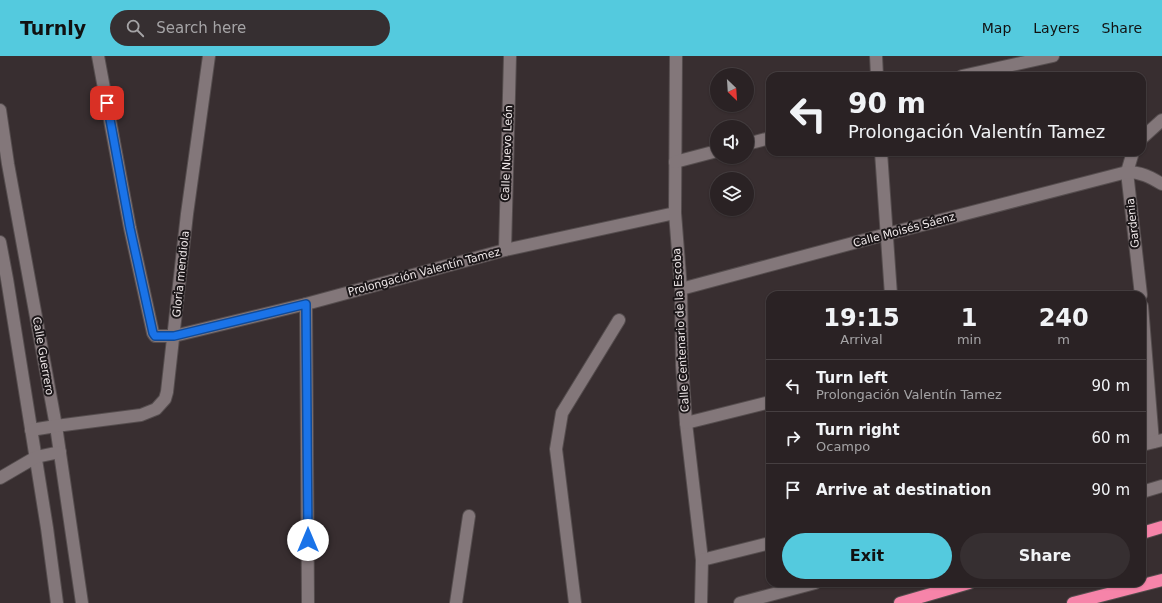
<!DOCTYPE html>
<meta charset="utf-8">
<style>
:root{--surface:#2a2224;--page:#362f31;--text:#f1f3f6;--muted:#a5a4a6;--line:#463f41;--accent:#54cade}
body{margin:0;font-family:"DejaVu Sans",sans-serif;background:var(--page);color:var(--text);height:100vh;display:flex;flex-direction:column;font-size:15px;white-space:nowrap}
*{box-sizing:border-box;margin:0}
p{font-size:13px;color:var(--muted)}
.icon{flex:none;width:22px;height:22px;fill:none;stroke:currentColor;stroke-width:2;stroke-linecap:round;stroke-linejoin:round}
.map{position:relative;flex:1;overflow:hidden}
.details{position:absolute;left:766px;top:235px;width:380px;height:296px;display:flex;flex-direction:column;background:var(--surface);border-radius:12px;box-shadow:0 1px 3px #0004,0 0 0 1px var(--line)}
.details>*{flex:none}
.guide{position:absolute;left:766px;top:16px;width:380px;height:84px;border-radius:12px;box-shadow:0 1px 3px #0004,0 0 0 1px var(--line);background:#2a2224;color:var(--text);overflow:hidden}
.needle{width:26px;rotate:155deg}
.controls{position:absolute;left:710px;top:12px;display:grid;gap:8px}
.controls a{display:grid;place-items:center;width:44px;height:44px;border-radius:50%;background:var(--surface);box-shadow:0 1px 3px #0004,0 0 0 1px var(--line);font-size:20px}
.pin{position:absolute;display:grid;place-items:center;width:34px;height:34px;color:#fff;margin:-17px;border-radius:8px;box-shadow:0 2px 6px #0006}
.me{position:absolute;width:44px;margin:-22px;rotate:0deg;stroke-linejoin:round;filter:drop-shadow(0 0 3px #0008)}
.turn{display:flex;align-items:center;gap:14px;height:84px;padding:0 16px;font-size:18px}
.turn .icon{width:52px;height:52px;stroke-width:2.5}
.turn b{display:block;font-size:28px;line-height:34px}
.eta{display:flex;justify-content:space-evenly;align-items:center;height:68px;text-align:center}
.eta b{font-size:24px;font-weight:800;line-height:28px}
.button{display:flex;gap:8px;margin-top:auto;padding:8px 16px}
.button a{flex:1;height:46px;border-radius:24px;background:var(--accent);color:#111;font-size:16px;font-weight:800;line-height:46px;text-align:center}
.button a+a{background:var(--page);color:var(--text)}
ul{padding:0;list-style:none}
li{display:flex;align-items:center;gap:12px;height:52px;padding:0 16px;border-top:1px solid var(--line)}
li div{flex:1}
li b{display:block;font-size:15px}
li em{font-style:normal}
header{display:flex;align-items:center;gap:24px;box-sizing:border-box;height:56px;padding:0 20px;background:var(--accent);color:#111}
header strong{font-size:19px}
nav{display:flex;gap:22px;margin-inline-start:auto;font-size:14px}
.search{width:280px;height:36px;background:var(--page);display:flex;align-items:center;gap:10px;box-sizing:border-box;padding:0 14px;border-radius:22px;color:var(--muted);font-size:15px}
.map>svg:first-child{display:block}
</style>
<header>
<strong>Turnly</strong>
<div class="search"><svg class="icon" aria-label="search" viewBox="0 0 24 24"><circle cx="10" cy="10" r="6"/><path d="M15 15l6 6"/></svg>Search here</div>
<nav><a>Map</a><a>Layers</a><a>Share</a></nav>
</header>
<div class="map">
<svg width="1162" height="547" viewBox="0 0 1162 547">
<rect width="100%" height="100%" fill="#382e30"/>
<g fill="none" stroke-linecap="round" stroke-linejoin="round">
<!-- minor casing -->
<g stroke="#554d4e" stroke-width="14">
<g id="minor">
<polyline points="98,0 130,172 153,277 155,280 174,280 306,248 505,194 675,157"/>
<polyline points="676,0 675,157 681,233 682,309 686,367 702,504 701,547"/>
<polyline points="876,0 877,20"/>
<polyline points="962,20 1053,0"/>
<polyline points="0,54 8,108 56,370 82,547"/>
<polyline points="1142,82 1162,64"/>
<polyline points="747,88 770,82"/>
<polyline points="881,96 891,239"/>
<polyline points="1133,96 1127,116 1141,239"/>
<polyline points="675,106 717,95"/>
<polyline points="0,186 7,223 47,472 57,547"/>
<polyline points="505,194 510,0"/>
<path d="M681 233 887 178 1127 116C1141 116 1150 121 1162 128"/>
<polyline points="306,248 308,547"/>
<polyline points="1142,250 1153,386"/>
<polyline points="686,367 770,346"/>
<polyline points="31,374 56,370 141,359 156,353 165,343 167,336 187,158 209,0"/>
<polyline points="1142,389 1162,384"/>
<polyline points="0,422 36,401 60,396"/>
<polyline points="1142,436 1162,430"/>
<polyline points="702,504 770,487"/>
<polyline points="456,547 469,460"/>
<polyline points="575,547 556,393 562,357 619,264"/>
<polyline points="740,547 815,527"/>
</g>
</g>
<!-- highway casing -->
<g stroke="#554d4e" stroke-width="14">
<g id="highway">
<polyline points="1142,477 1162,471"/>
<polyline points="900,547 969,527"/>
<polyline points="1073,547 1162,524"/>
</g>
</g>
<!-- minor -->
<use href="#minor" stroke="#83777a" stroke-width="12"/>
<!-- highway -->
<use href="#highway" stroke="#f684a9" stroke-width="12"/>
</g>
<g fill="none" stroke-linecap="round" stroke-linejoin="round">
<!-- route casing -->
<g stroke="#114b97" stroke-width="10">
<polyline id="route" points="107,47 130,172 153,277 155,280 174,280 306,248 308,484"/>
</g>
<!-- route -->
<use href="#route" stroke="#1a73e8" stroke-width="7"/>
</g>
<g text-anchor="middle" dominant-baseline="central" stroke-width="4" stroke-linejoin="round" paint-order="stroke">
<!-- street labels -->
<g font-size="11" fill="#efe8e9" stroke="#1c1719">
<text transform="translate(507 97) rotate(-88)">Calle Nuevo León</text>
<text transform="translate(1133 167) rotate(-96)">Gardenia</text>
<text transform="translate(904 174) rotate(-15)">Calle Moisés Sáenz</text>
<text transform="translate(424 216) rotate(-15)">Prolongación Valentín Tamez</text>
<text transform="translate(181 218) rotate(-84)">Gloria mendiola</text>
<text transform="translate(681 274) rotate(-93)">Calle Centenario de la Escoba</text>
<text transform="translate(43 300) rotate(80)">Calle Guerrero</text>
</g>
</g>
</svg>
<div class="controls">
<a><svg class="needle" viewBox="-14 -14 28 28"><path d="M0-13l5 13h-10z" fill="#e53935"/><path d="M0 13l5-13h-10z" fill="#a5a4a6"/></svg></a>
<a><svg class="icon" aria-label="sound" viewBox="0 0 24 24"><path d="M4 9h4l5-4v14l-5-4H4zM17 9q2 3 0 6"/></svg></a>
<a><svg class="icon" aria-label="layers" viewBox="0 0 24 24"><path d="M12 4l9 5-9 5-9-5zM3 14l9 5 9-5"/></svg></a>
</div>
<div class="pin" style="left:107px;top:47px;background:#d93025"><svg class="icon" aria-label="arrive" viewBox="0 0 24 24"><path d="M6 21V4h12l-3 4 3 4H6"/></svg></div>
<svg class="me" style="left:308px;top:484px" viewBox="-20 -20 40 40"><circle r="19" fill="#fff"/><path d="M0-13L10 11 0 6-10 11z" fill="#1a73e8"/></svg>
<div class="guide">
<div class="turn"><svg class="icon" aria-label="left" viewBox="0 0 24 24"><path d="M17 20v-9H6M10 6l-5 5 5 5"/></svg><div><b>90 m</b>Prolongación Valentín Tamez</div></div>
</div>
<section class="details">
<div class="eta">
<div><b>19:15</b><p>Arrival</p></div>
<div><b>1</b><p>min</p></div>
<div><b>240</b><p>m</p></div>
</div>
<ul>
<li><svg class="icon" aria-label="left" viewBox="0 0 24 24"><path d="M17 20v-9H6M10 6l-5 5 5 5"/></svg><div><b>Turn left</b><p>Prolongación Valentín Tamez</p></div><em>90 m</em></li>
<li><svg class="icon" aria-label="right" viewBox="0 0 24 24"><path d="M7 20v-9h11M14 6l5 5-5 5"/></svg><div><b>Turn right</b><p>Ocampo</p></div><em>60 m</em></li>
<li><svg class="icon" aria-label="arrive" viewBox="0 0 24 24"><path d="M6 21V4h12l-3 4 3 4H6"/></svg><div><b>Arrive at destination</b></div><em>90 m</em></li>
</ul>
<div class="button"><a>Exit</a><a>Share</a></div>
</section>
</div>
